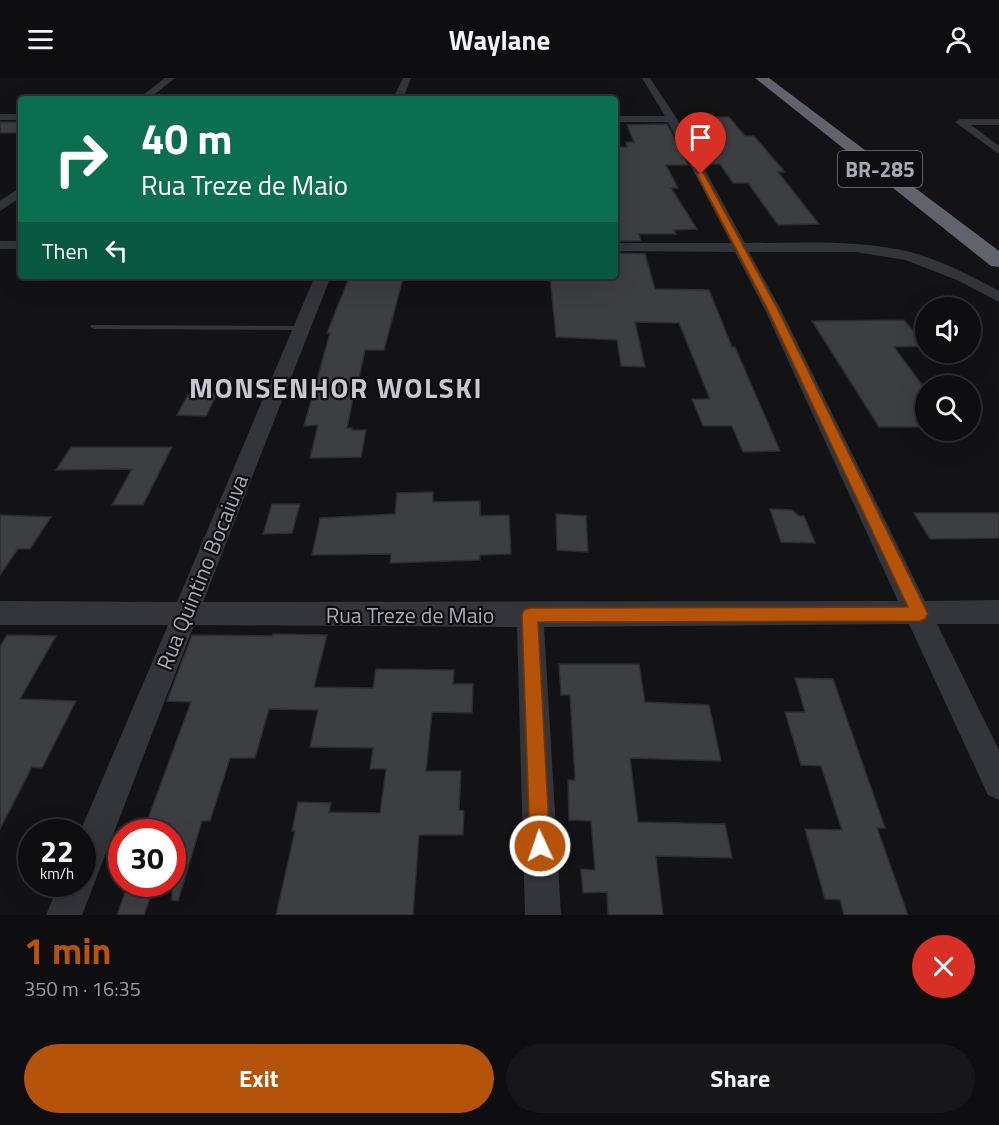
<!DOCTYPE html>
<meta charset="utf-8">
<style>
:root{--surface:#0e0e10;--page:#171719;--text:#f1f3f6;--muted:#9b9c9f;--line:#2e2e30;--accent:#b45309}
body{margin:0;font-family:"Titillium Web",sans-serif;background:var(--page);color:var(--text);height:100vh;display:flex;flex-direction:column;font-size:22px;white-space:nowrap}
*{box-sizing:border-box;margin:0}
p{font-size:20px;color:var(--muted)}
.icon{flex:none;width:33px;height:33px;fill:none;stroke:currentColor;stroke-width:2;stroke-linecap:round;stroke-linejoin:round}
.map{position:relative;height:837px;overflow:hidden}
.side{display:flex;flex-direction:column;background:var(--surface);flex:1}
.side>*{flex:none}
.hud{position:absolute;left:18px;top:18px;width:600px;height:183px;border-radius:6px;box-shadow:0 6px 24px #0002,0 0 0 2px var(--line);background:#0b6e4f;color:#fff;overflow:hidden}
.tools{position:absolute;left:915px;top:219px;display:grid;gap:12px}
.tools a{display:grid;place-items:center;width:66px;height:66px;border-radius:50%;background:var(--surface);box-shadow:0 6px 24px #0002,0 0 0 2px var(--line);font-size:30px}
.speed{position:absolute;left:18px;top:741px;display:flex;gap:12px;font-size:30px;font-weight:700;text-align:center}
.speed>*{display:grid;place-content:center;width:78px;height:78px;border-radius:50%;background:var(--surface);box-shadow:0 6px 24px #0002,0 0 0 2px var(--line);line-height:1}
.speed small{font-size:15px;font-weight:400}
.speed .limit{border:9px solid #d22;background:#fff;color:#111}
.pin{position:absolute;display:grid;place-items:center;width:51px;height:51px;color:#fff;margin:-62px -26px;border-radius:50% 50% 50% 0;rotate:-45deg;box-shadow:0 0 6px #0007}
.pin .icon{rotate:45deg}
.me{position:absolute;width:66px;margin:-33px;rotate:357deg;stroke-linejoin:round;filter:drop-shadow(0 0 4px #0008)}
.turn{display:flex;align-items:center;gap:21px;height:126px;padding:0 24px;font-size:27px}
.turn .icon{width:78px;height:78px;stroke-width:2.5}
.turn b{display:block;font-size:42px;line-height:51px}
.then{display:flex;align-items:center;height:57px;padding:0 24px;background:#0003;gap:12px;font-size:22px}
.round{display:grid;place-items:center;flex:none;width:63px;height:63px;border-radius:32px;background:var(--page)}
.summary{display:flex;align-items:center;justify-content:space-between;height:102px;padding:0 24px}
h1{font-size:36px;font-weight:700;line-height:45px;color:var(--accent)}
.action{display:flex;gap:12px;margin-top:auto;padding:12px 24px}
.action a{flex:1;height:69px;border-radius:36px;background:var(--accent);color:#fff;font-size:24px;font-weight:700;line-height:69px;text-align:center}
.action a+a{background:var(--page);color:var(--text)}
header{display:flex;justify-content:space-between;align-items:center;height:78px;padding:0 24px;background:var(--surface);font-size:27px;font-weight:700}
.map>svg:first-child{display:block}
</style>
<header><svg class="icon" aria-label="menu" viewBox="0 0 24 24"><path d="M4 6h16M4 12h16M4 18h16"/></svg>Waylane<svg class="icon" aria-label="person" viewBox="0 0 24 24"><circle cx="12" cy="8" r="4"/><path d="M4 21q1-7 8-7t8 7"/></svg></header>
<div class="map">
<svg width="999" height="837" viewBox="0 0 999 837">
<rect width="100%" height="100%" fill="#131315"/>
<!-- building -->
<g fill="#3d3e42" stroke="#2d2d31" stroke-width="1.5">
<polygon points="687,39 729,39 745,58 754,58 785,94 778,94 819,146 778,147 748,105 733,105 720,86 705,86 682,46 692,46"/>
<rect x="0" y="44" width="21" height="11"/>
<polygon points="667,46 688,87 666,87 678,110 671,110 697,151 674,152 676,156 639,156 641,163 615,163 615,69 627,69 626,64 634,64 627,47"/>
<polygon points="615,175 645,176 655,211 709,212 732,269 735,269 780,373 743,374 732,348 703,348 692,321 710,321 679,245 635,244 645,289 621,288 617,262 556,259 550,198 615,198"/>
<polygon points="349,200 403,200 384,272 365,272 359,300 357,300 347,350 352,350 352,352 366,352 361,379 310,380 318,347 304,348 330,255 327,255"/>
<polygon points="904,242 926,268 894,269 926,312 926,349 879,349 812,243"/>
<polygon points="189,315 217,315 206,338 177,337"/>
<polygon points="71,369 172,369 143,427 112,427 132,391 56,392"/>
<polygon points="433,414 433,424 480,423 480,438 509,437 511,476 480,477 480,482 390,485 391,476 312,477 320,440 395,436 397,415"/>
<polygon points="272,426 300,426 292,455 263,456"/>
<polygon points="770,431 792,432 799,438 804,438 815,465 781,464"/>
<polygon points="914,435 999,435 999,460 930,461"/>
<polygon points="556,436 586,438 588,474 557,472"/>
<polygon points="0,437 51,439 30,471 18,471 0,497"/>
<polygon points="273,556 327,557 314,609 373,610 376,591 454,592 453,606 473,606 472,635 432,634 426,693 461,693 459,732 464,733 463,757 419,757 413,837 276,837 295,753 292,753 298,724 331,725 329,734 380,735 386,691 370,691 373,670 310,669 318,632 269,631 255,680 230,680 210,743 202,743 178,823 172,822 172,754 143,754 191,624 167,623 192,557 272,558"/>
<polygon points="7,557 56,558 20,621 76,623 42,690 32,689 0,751 0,569"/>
<polygon points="559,586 639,586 645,624 709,627 721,683 630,680 638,744 725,746 732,780 656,778 663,837 608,837 607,814 583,815 581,791 595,792 591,743 569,742 568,702 575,702 570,617 561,617"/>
<polygon points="795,600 833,601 885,750 877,750 908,837 844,837 840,822 825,821 805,751 842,752 821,688 801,687 785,634 805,634"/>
<polygon points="128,806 155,806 144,837 117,837"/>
</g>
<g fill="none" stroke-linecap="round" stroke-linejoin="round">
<!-- lane -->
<polygon fill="#34353a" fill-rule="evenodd" points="91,247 302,248 306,250 302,252 94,251 90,249"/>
<!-- street -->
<g fill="#34353a" fill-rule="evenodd">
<polygon points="165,0 175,0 149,21 138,21"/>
<polygon points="403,0 411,0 403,21 393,21"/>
<path d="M642 0H650L677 41 745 165C799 165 857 161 910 174 941 182 971 198 999 213V224L957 202 905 182 856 174H749L781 232 925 523 999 522V546H937L999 672V722L988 717 909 546 544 549 561 837H525L517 549 194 547 82 837H46L59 806H82V754H80L168 547H0V523L177 524 315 198H331L203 524 898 523 765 232 735 174 615 173V165H731L668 44H615V38H665Z"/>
<rect x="0" y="36" width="21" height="6"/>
<polygon points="999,41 999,47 971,47 999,68 999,76 955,44 960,41"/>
<polygon points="21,109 21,119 0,133 0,123"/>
<rect x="0" y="163" width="21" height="8"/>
</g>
<!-- highway -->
<polygon fill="#60636b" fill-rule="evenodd" points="755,0 769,0 999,173 999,189 991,188"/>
</g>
<!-- route -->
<polygon fill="#b45309" stroke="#753606" stroke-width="1.5" points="701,94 704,96 778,232 928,536 925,541 920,543 538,544 550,768 547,775 540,778 533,775 530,768 522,537 524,532 530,530 908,529 768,232 697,96"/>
<g text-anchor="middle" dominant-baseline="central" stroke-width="4.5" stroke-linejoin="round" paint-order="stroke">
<!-- shield labels -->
<rect fill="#0e0e10" stroke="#777a84" stroke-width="1.5" x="838" y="73" width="84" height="36" rx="4.5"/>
<g font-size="21" font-weight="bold" fill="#a4a9b6">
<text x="880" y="91">BR-285</text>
</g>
<!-- street labels -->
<g font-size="22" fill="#a4a9b6" stroke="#0e0e10">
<text transform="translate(202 494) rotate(-68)">Rua Quintino Bocaiuva</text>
<text x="410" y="537">Rua Treze de Maio</text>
</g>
<!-- district labels -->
<g font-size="28" font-weight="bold" letter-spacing="1.5" fill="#c5c8d1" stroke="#0e0e10">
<text x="336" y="309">MONSENHOR WOLSKI</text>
</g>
</g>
</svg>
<div class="tools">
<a><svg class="icon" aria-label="sound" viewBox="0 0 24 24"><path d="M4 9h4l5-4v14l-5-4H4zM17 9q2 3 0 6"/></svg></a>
<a><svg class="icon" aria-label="search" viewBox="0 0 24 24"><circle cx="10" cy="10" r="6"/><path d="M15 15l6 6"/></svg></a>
</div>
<div class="speed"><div>22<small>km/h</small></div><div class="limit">30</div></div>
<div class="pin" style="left:701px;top:96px;background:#d93025"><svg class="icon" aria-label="arrive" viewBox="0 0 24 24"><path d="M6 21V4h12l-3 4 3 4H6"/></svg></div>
<svg class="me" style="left:540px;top:768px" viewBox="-20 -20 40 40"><circle r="17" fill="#b45309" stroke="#fff" stroke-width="3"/><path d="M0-11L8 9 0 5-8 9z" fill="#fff"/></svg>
<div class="hud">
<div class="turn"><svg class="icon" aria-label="right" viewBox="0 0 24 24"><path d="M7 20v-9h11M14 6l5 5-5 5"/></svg><div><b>40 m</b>Rua Treze de Maio</div></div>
<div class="then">Then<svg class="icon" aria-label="left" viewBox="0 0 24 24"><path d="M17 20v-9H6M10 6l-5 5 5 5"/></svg></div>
</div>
</div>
<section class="side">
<div class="summary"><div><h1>1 min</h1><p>350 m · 16:35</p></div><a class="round" style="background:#d93025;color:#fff"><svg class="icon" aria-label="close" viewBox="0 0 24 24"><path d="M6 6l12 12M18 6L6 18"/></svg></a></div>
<div class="action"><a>Exit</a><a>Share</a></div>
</section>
